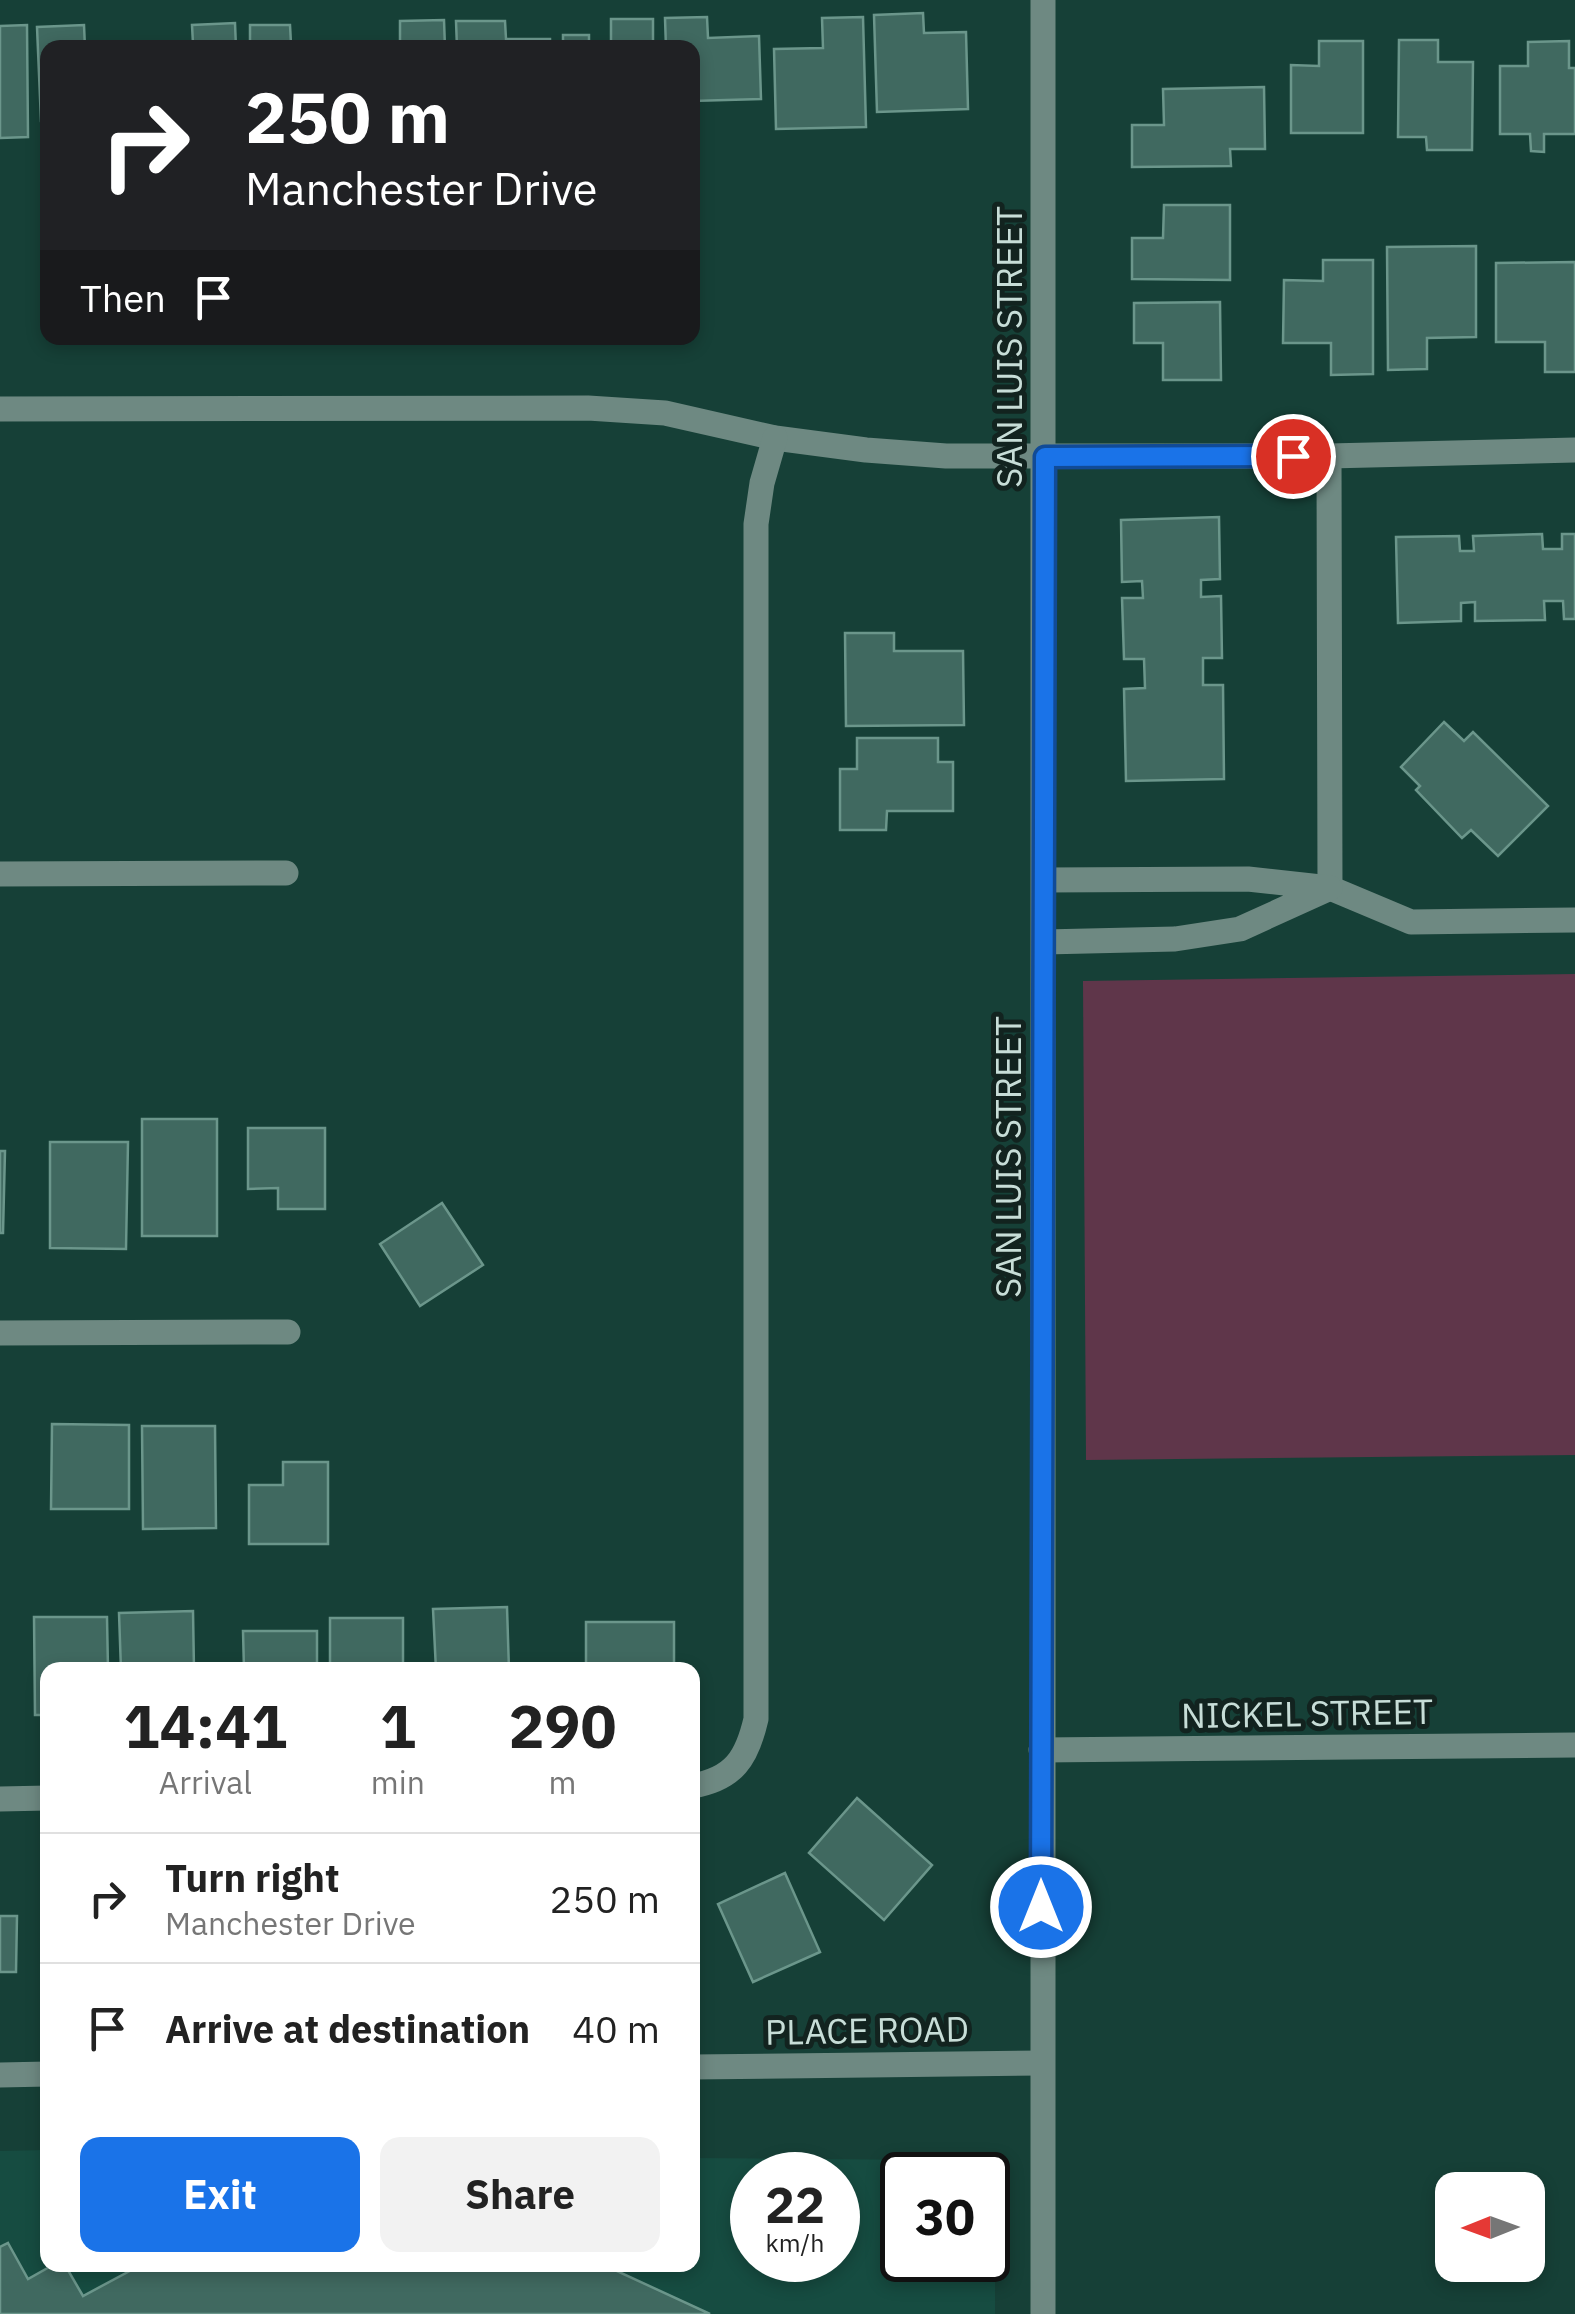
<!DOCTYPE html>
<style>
:root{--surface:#fff;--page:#f2f2f2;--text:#222;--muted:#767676;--line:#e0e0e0;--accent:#1a73e8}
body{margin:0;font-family:"IBM Plex Sans",sans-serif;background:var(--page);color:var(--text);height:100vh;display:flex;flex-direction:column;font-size:38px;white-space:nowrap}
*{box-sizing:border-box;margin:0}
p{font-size:32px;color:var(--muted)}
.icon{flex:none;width:55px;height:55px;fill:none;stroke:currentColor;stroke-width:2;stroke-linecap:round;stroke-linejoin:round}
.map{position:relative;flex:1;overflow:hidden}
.panel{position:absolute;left:40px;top:1662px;width:660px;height:610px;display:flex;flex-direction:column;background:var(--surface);border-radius:20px;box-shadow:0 5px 15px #0003}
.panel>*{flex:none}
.hud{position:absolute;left:40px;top:40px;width:660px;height:305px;border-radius:20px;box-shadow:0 5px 15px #0003;background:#202124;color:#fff;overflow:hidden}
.needle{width:65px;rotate:269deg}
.buttons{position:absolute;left:1435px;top:2172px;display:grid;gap:20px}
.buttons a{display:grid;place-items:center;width:110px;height:110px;border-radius:20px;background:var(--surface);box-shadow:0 5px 15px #0003;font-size:50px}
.speed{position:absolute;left:730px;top:2152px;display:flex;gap:20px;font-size:50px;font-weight:700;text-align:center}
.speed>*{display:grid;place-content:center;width:130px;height:130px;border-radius:50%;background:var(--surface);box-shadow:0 5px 15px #0003;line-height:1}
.speed small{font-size:25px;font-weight:400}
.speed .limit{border:5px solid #111;border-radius:15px;background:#fff;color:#111}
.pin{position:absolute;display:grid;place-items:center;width:85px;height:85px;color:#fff;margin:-42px;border:5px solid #fff;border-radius:50%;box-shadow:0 2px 10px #0007}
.me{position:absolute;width:110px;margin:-55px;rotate:0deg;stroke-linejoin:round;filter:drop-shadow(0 0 8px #0008)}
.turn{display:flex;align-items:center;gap:35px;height:210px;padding:0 40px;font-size:45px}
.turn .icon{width:130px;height:130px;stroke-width:2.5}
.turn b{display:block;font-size:70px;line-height:85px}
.then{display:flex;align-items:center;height:95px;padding:0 40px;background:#0003;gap:20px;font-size:38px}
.eta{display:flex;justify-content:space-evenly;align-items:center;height:170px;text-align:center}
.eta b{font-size:60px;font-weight:700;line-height:70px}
.button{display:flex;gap:20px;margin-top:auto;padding:20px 40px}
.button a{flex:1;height:115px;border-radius:20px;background:var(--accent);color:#fff;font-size:40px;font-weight:700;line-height:115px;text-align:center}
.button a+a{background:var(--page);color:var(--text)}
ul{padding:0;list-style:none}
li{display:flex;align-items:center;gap:30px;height:130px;padding:0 40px;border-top:2px solid var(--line)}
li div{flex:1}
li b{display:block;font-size:38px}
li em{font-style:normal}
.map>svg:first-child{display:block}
</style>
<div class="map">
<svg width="1575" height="2314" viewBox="0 0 1575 2314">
<rect width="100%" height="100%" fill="#164037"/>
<!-- built -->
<path fill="#164c41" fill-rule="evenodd" d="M47 2150 48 2265H692L693 2158 932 2160 954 2175H902V2260H988V2198L995 2203V2314H0V2151ZM752 2175H838V2260H752Z"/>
<!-- green -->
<polygon fill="#5f364a" points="1575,974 1575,1455 1086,1460 1083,981"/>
<!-- building -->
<g fill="#406960" stroke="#6b968b" stroke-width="2.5">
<polygon points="923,13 924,33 966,32 968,109 877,112 874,15"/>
<polygon points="707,17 708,38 759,36 761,99 692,101 692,48 666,48 665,18"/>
<polygon points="863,17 866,127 776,129 774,49 823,48 822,18"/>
<rect x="611" y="19" width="42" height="29"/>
<polygon points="444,20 445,48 353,48 400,46 400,21"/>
<polygon points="456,21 505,21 506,39 550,39 550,48 457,48"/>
<polygon points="235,23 236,48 141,48 193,44 192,25"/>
<polygon points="27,25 28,137 0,138 0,26"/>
<polygon points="84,25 85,48 48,48 48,121 41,121 37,27"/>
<polygon points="250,25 290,25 291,44 339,44 339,48 250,48"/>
<rect x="563" y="35" width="26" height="13"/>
<polygon points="1399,40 1438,40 1438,62 1473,62 1472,150 1427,150 1426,137 1398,137"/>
<polygon points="1319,41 1363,41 1363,133 1291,133 1291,65 1319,66"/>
<polygon points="1569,41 1569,68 1575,68 1575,134 1544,134 1544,152 1531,151 1530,134 1500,134 1500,66 1528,66 1528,42"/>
<polygon points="1264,87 1265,149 1230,149 1231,166 1132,167 1132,125 1164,125 1163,89"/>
<polygon points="1164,205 1230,205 1230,280 1132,279 1132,238 1163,238"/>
<polygon points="1476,246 1476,337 1427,338 1427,369 1388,370 1387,247"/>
<polygon points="1323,260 1373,260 1373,374 1331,375 1331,343 1283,343 1284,280 1323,281"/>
<polygon points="1575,262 1575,372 1545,372 1545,342 1496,342 1496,263"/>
<polygon points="1220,302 1221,380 1163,380 1163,343 1134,343 1134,303"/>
<polygon points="1219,517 1220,579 1201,580 1201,597 1221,596 1222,658 1203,658 1203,685 1223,685 1224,779 1126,781 1124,689 1145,688 1144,659 1124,659 1122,598 1143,598 1142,581 1122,582 1121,520"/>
<polygon points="1542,534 1543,549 1562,549 1562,534 1575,534 1575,619 1564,619 1563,601 1544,601 1545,620 1475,621 1475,602 1461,603 1461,621 1398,623 1396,537 1459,536 1460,551 1474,551 1473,536"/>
<polygon points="845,633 894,633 894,651 963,651 964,725 846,726"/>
<polygon points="1444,722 1464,741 1473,732 1548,806 1498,856 1471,830 1462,838 1416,790 1420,786 1401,767"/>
<polygon points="857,738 938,738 938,762 953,762 953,811 887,811 886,830 840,830 840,769 857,769"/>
<rect x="142" y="1119" width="75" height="117"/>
<polygon points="248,1128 325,1128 325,1209 278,1209 278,1188 248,1189"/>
<polygon points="50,1142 128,1142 126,1249 50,1248"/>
<polygon points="0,1151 5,1151 3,1233 0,1233"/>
<polygon points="442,1203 483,1265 420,1306 380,1244"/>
<polygon points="52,1424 129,1425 129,1509 51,1509"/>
<polygon points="142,1426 215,1426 216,1528 143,1529"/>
<polygon points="283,1462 328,1462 328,1544 249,1544 249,1485 283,1485"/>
<polygon points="507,1607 509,1670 436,1670 433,1609"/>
<polygon points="193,1611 194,1670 121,1670 119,1613"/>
<polygon points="34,1617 107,1617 108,1670 48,1670 48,1715 35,1715"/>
<rect x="330" y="1618" width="73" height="52"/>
<rect x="586" y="1622" width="88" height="48"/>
<polygon points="243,1631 317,1631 317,1670 244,1670"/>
<polygon points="857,1798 932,1865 884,1920 809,1853"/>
<polygon points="785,1873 820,1952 753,1982 718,1904"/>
<polygon points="0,1916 17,1916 16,1972 0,1972"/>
<polygon points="8,2243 28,2279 53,2265 65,2265 83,2296 141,2265 604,2265 710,2314 0,2314 0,2247"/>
</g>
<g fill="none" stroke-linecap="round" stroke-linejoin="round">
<!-- minor -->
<g stroke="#6e8982" stroke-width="25">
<polyline points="0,409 588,408 665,413 775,438 866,450 946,456 1329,456 1575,450"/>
<polyline points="1329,456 1330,888 1411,922 1575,920"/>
<polyline points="0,874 286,873"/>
<polyline points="1044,942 1175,939 1240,929 1330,888 1248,879 1044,880"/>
<polyline points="0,1333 288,1332"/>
<polyline points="1041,1750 1575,1745"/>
<path d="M692 1786C734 1779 747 1758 756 1719V524L762 483 775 438"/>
<polyline points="0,1799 48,1798"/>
<polyline points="692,2067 1042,2063"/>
<polyline points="0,2075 48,2074"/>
<polyline points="1043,2314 1043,0"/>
</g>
</g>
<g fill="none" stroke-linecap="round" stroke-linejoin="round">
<!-- route casing -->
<g stroke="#114b97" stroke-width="25">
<polyline id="route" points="1041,1907 1045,457 1293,456"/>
</g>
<!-- route -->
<use href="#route" stroke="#1a73e8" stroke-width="18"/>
</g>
<g text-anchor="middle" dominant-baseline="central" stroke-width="10" stroke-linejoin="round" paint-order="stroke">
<!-- street labels -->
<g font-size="35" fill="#c7ddd7" stroke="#12231f">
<text transform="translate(1009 347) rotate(-90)">SAN LUIS STREET</text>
<text transform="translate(1008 1157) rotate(-90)">SAN LUIS STREET</text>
<text transform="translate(1307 1713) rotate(-1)">NICKEL STREET</text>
<text transform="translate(867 2030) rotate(-1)">PLACE ROAD</text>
</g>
</g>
</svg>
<div class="buttons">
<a><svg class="needle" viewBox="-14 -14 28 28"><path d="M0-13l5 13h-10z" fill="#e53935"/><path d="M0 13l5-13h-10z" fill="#767676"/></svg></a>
</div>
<div class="speed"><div>22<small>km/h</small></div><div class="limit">30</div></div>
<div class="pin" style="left:1293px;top:456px;background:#d93025"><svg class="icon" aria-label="arrive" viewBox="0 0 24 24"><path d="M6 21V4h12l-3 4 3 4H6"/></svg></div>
<svg class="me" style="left:1041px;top:1907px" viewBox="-20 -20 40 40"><circle r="17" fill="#1a73e8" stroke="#fff" stroke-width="3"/><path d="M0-11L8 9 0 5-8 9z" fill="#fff"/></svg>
<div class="hud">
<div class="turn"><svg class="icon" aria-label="right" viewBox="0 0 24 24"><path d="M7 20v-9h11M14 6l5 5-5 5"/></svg><div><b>250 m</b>Manchester Drive</div></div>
<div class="then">Then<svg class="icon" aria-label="arrive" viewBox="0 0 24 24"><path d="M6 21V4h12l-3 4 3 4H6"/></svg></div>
</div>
<section class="panel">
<div class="eta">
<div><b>14:41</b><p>Arrival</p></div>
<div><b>1</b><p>min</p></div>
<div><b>290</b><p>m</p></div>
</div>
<ul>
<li><svg class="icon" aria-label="right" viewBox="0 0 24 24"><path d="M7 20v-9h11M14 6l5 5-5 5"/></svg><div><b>Turn right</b><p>Manchester Drive</p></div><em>250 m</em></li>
<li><svg class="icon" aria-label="arrive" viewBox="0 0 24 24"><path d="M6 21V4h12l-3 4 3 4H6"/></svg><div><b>Arrive at destination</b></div><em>40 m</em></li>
</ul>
<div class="button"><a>Exit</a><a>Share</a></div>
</section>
</div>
